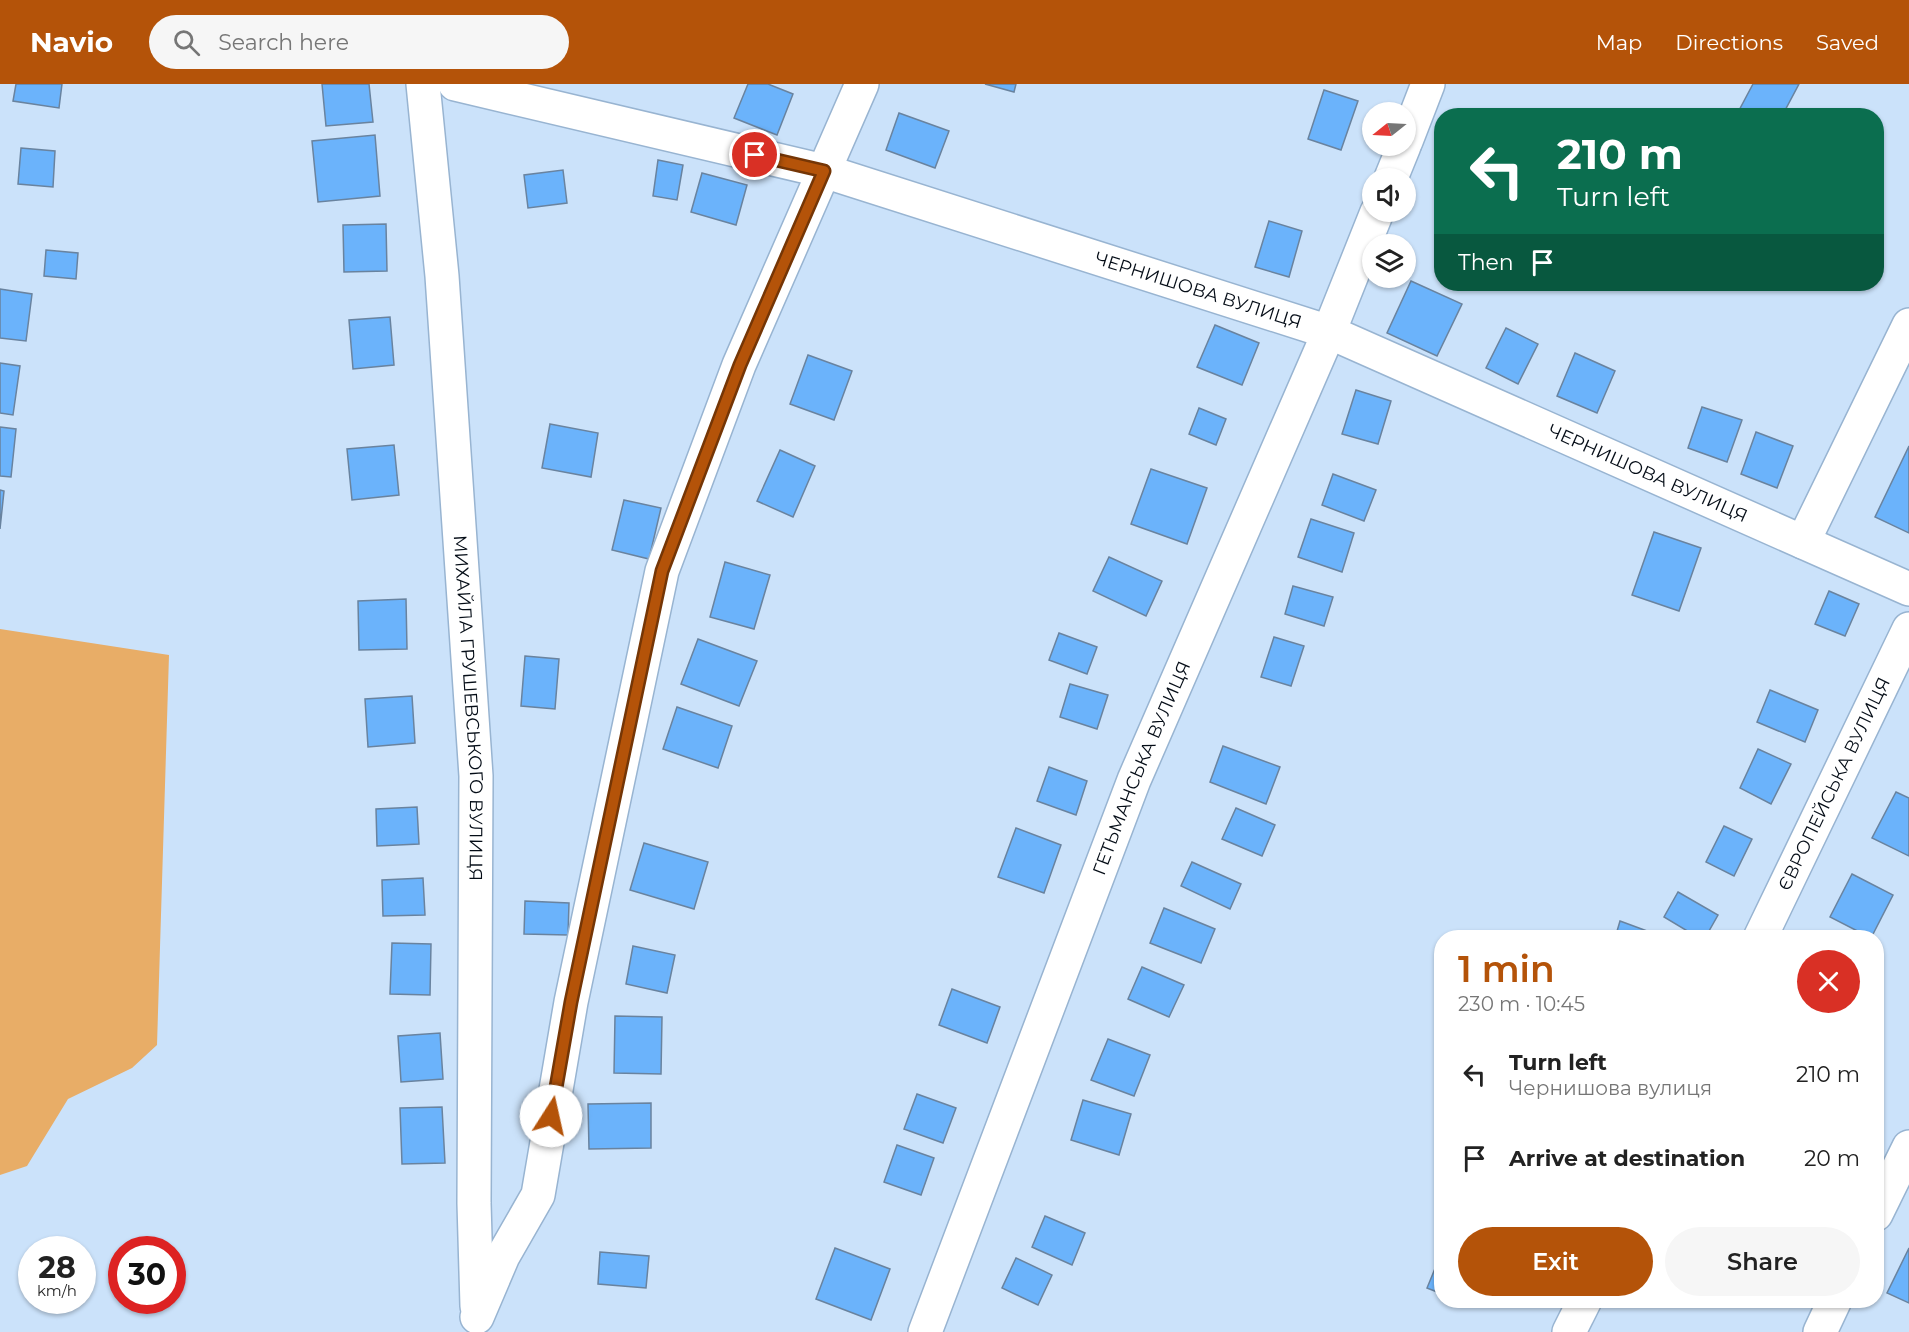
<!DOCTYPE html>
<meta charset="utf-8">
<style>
:root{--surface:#fff;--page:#f6f6f6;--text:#222;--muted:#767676;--accent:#b45309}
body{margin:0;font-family:Montserrat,sans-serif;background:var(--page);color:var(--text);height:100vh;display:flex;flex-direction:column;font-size:22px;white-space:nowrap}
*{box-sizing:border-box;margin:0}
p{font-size:20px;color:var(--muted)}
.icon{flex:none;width:33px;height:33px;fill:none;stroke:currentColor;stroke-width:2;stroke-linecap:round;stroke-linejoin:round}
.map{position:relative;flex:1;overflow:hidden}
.drawer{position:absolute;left:1434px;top:846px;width:450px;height:378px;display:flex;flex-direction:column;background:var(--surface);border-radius:24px;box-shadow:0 2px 4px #0004}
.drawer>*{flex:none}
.guide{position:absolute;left:1434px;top:24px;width:450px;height:183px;border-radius:24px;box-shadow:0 2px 4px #0004;background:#0b6e4f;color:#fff;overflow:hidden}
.needle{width:39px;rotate:252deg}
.controls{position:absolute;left:1362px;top:18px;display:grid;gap:12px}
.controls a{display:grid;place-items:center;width:54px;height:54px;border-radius:50%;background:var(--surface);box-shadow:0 2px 4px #0004;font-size:30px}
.speed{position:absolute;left:18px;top:1152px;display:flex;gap:12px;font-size:30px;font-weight:700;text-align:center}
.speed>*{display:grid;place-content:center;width:78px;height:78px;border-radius:50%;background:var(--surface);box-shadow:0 2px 4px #0004;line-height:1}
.speed small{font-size:15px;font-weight:400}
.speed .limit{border:9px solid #d22;background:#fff;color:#111}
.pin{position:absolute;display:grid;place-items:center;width:51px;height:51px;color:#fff;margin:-26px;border:3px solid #fff;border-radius:50%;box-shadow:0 2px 6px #0007}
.me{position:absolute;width:66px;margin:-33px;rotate:10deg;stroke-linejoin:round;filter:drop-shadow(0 0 4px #0008)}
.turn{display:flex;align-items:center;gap:21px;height:126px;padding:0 24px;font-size:27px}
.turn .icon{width:78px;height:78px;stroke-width:2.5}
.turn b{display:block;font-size:42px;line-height:51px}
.then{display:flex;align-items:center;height:57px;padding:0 24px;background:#0003;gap:12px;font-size:22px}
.round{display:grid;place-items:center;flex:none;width:63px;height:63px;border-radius:32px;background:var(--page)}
.summary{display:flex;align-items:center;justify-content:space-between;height:102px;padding:0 24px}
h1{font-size:36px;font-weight:600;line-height:45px;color:var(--accent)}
.cta{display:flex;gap:12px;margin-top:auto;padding:12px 24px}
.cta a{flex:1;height:69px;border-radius:36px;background:var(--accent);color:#fff;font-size:24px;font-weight:600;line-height:69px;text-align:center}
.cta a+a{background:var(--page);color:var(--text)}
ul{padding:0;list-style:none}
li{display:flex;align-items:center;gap:18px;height:84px;padding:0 24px}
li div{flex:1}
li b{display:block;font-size:22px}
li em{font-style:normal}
header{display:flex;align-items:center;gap:36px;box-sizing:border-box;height:84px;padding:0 30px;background:var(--accent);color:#fff}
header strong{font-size:28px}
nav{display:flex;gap:33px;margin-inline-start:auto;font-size:21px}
.search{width:420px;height:54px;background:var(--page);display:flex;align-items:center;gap:15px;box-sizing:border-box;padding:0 21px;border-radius:33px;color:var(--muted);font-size:22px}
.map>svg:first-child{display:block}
</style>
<header>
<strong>Navio</strong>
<div class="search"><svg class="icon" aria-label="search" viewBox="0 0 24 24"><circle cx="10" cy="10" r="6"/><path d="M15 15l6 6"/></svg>Search here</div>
<nav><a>Map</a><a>Directions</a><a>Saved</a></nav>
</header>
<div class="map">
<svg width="1909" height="1248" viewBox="0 0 1909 1248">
<rect width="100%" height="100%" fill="#cbe2fa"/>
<!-- green -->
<polygon fill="#e8ad67" points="0,545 169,571 157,961 132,984 68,1015 27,1082 0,1091"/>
<!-- building -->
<g fill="#6bb3fb" stroke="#69839f" stroke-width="1.5">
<polygon points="16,0 62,0 59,24 13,17"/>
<polygon points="322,0 369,0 373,38 326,42"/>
<polygon points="748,0 768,0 793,10 777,51 734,34"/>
<polygon points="985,0 1016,0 1014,8"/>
<polygon points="1753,0 1799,0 1782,32 1736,32"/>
<polygon points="1324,6 1358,17 1341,66 1308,55"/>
<polygon points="899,29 949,47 935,84 886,66"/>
<polygon points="375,51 380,112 318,118 312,57"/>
<polygon points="21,64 55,67 53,103 18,100"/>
<polygon points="658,76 683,81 677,116 653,112"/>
<polygon points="563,86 567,119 528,124 524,91"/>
<polygon points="702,89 747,101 736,141 691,128"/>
<polygon points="1269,137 1302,147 1289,193 1255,183"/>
<polygon points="386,140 387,187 344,188 343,141"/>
<polygon points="46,166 78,169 76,195 44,192"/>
<polygon points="1411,197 1462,220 1437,272 1387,249"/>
<polygon points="0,205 32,210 26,257 0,254"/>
<polygon points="390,233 394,281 353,285 349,236"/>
<polygon points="1215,241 1259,259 1242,301 1197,283"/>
<polygon points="1506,244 1538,260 1518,300 1486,284"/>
<polygon points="1575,269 1615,287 1597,329 1557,312"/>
<polygon points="808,271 852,287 834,336 790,320"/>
<polygon points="0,279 20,282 13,331 0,329"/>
<polygon points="1356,306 1391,317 1378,360 1342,350"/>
<polygon points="1702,323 1742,336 1727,378 1688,364"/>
<polygon points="1199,324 1226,335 1216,361 1189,350"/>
<polygon points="550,340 598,349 591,393 542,384"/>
<polygon points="0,343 16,345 11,393 0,392"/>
<polygon points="1756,348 1793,362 1777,404 1741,390"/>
<polygon points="394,361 399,411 352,416 347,365"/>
<polygon points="1909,362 1909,449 1875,433"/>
<polygon points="780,366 815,382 793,433 757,417"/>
<polygon points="1151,385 1207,404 1187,460 1131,440"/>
<polygon points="1333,390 1376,406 1364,437 1322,421"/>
<polygon points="0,406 4,407 0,445"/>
<polygon points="624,416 661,424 649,475 612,466"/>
<polygon points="1311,435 1354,449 1342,488 1298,473"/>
<polygon points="1654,448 1701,464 1679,527 1632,511"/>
<polygon points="1109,473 1162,497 1146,532 1093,507"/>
<polygon points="725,478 770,491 754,545 710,533"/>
<polygon points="1293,502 1333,513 1324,542 1285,530"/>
<polygon points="1829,507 1859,520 1845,552 1815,540"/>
<polygon points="406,515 407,565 359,566 358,517"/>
<polygon points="1059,549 1097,563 1087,590 1049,576"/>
<polygon points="1274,553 1304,562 1291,602 1261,593"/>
<polygon points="698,555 757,577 739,622 681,600"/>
<polygon points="525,572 559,575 555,625 521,622"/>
<polygon points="1070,600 1108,611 1097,645 1060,633"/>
<polygon points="1770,606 1818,626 1805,658 1757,638"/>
<polygon points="412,612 415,659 368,663 365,615"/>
<polygon points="677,623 732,642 718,684 663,665"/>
<polygon points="1223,662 1280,683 1266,720 1210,698"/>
<polygon points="1758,665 1791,680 1771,720 1740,704"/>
<polygon points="1049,683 1087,697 1076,731 1037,717"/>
<polygon points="1896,708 1909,714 1909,772 1872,754"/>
<polygon points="417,723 419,760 377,762 376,725"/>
<polygon points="1236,724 1275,741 1262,772 1222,755"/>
<polygon points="1724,742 1752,755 1734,792 1706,778"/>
<polygon points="1016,744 1061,761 1044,809 998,793"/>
<polygon points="644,759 708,778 694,825 630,806"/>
<polygon points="1192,778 1241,800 1230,825 1181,802"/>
<polygon points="1852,790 1893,811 1871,854 1830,833"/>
<polygon points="423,794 425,831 383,832 382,796"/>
<polygon points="1678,808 1718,831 1705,854 1699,854 1664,833"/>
<polygon points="525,817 569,819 568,851 524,850"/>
<polygon points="1164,824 1215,845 1201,879 1150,859"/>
<polygon points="1620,837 1666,854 1615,854"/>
<polygon points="392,859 431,860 430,911 390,910"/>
<polygon points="633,862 675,871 667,909 626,900"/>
<polygon points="1142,883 1184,901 1169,933 1128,915"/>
<polygon points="952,905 1000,923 987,959 939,941"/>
<polygon points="615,932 662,933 661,990 614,989"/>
<polygon points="440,949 443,995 401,998 398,952"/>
<polygon points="1108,955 1150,971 1134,1012 1091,996"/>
<polygon points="917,1010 956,1024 943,1059 904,1045"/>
<polygon points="1083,1016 1131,1030 1119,1071 1071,1056"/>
<polygon points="651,1019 651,1064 589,1065 588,1020"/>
<polygon points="442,1023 445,1079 402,1080 400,1024"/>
<polygon points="897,1061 934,1074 921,1111 884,1098"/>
<polygon points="1045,1132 1085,1149 1072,1181 1032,1163"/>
<polygon points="835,1164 890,1185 871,1236 816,1215"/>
<polygon points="1909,1164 1909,1219 1887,1209"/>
<polygon points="600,1168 649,1172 646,1204 598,1200"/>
<polygon points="1441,1170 1442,1170 1442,1210 1427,1204"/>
<polygon points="1016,1174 1052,1191 1038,1221 1002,1204"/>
</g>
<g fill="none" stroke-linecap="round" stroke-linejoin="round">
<!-- minor casing -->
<g stroke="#98b4d1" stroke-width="36">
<g id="minor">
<path id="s1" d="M423 0 442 192 476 692 474 1119 477 1222"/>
<path id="s2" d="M455 0 824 87 1329 248 1909 505"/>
<polyline points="1406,57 1428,0"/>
<polyline points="1391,94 1404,62"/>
<polyline points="1803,458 1909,241"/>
<path id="s3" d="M1760 854 1909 545"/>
<polyline points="1876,1130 1909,1063"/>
<polyline points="477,1233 503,1172 538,1111 571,918 662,487 739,281 862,0"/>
<path id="s4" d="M925 1248 1134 696 1329 248 1377 128"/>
<polyline points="1569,1248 1585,1216"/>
<polyline points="1820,1248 1835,1216"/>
</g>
</g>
<!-- minor -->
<use href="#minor" stroke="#fff" stroke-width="33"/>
</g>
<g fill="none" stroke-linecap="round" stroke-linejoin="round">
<!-- route casing -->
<g stroke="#753606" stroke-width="15">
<polyline id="route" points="551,1032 571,918 662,487 740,281 824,87 755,71"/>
</g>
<!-- route -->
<use href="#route" stroke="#b45309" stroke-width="10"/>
</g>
<g text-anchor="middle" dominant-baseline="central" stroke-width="5" stroke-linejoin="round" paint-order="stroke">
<!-- street labels -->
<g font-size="18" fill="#040c16" stroke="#cbe2fa">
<text stroke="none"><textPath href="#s2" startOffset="772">ЧЕРНИШОВА ВУЛИЦЯ</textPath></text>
<text stroke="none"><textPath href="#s2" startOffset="1258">ЧЕРНИШОВА ВУЛИЦЯ</textPath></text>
<text stroke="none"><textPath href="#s1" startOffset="626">МИХАЙЛА ГРУШЕВСЬКОГО ВУЛИЦЯ</textPath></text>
<text stroke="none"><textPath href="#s4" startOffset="604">ГЕТЬМАНСЬКА ВУЛИЦЯ</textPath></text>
<text stroke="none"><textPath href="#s3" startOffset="171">ЄВРОПЕЙСЬКА ВУЛИЦЯ</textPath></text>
</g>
</g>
</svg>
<div class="controls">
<a><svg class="needle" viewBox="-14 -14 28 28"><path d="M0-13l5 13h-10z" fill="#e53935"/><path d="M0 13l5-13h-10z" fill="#767676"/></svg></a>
<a><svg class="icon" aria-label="sound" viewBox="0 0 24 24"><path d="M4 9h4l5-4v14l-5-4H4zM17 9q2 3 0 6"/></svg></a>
<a><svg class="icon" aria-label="layers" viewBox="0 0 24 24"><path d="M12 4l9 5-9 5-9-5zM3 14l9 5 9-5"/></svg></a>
</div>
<div class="speed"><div>28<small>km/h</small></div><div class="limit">30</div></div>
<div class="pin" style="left:755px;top:71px;background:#d93025"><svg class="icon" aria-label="arrive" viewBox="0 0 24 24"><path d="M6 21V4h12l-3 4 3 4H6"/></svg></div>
<svg class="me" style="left:551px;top:1032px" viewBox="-20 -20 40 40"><circle r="19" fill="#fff"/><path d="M0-13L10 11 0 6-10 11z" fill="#b45309"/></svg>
<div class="guide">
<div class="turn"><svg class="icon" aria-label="left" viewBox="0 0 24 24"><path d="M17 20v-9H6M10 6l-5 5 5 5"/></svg><div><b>210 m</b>Turn left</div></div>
<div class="then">Then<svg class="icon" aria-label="arrive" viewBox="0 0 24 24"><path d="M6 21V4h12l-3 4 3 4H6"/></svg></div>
</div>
<section class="drawer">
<div class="summary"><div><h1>1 min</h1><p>230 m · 10:45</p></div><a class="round" style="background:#d93025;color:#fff"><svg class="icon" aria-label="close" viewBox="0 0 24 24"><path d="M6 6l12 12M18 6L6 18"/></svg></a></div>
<ul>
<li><svg class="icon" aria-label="left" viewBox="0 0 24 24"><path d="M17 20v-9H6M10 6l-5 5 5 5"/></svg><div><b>Turn left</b><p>Чернишова вулиця</p></div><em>210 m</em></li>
<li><svg class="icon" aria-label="arrive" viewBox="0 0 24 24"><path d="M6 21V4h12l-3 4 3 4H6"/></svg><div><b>Arrive at destination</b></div><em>20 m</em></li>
</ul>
<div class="cta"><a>Exit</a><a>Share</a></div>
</section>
</div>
